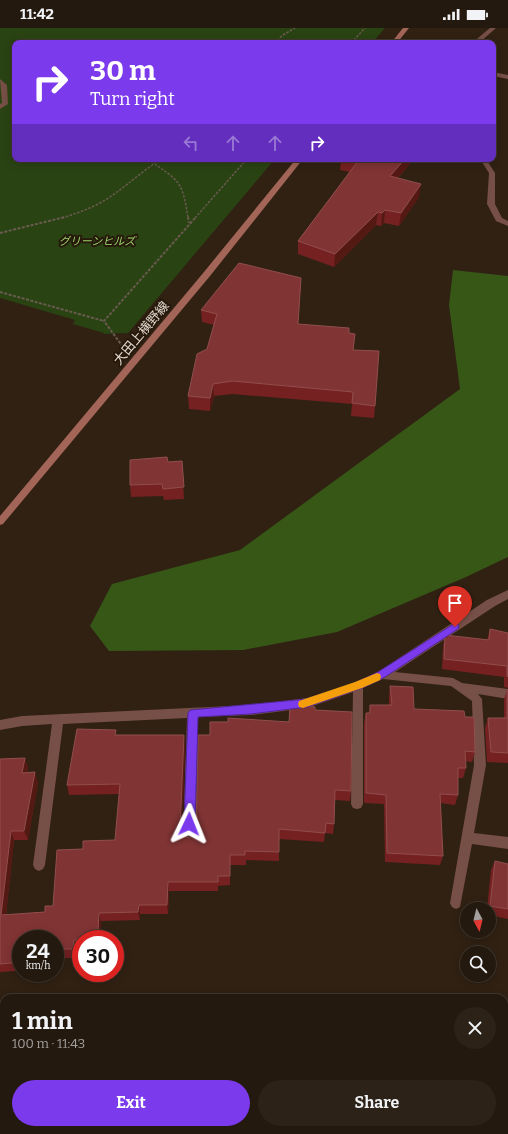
<!DOCTYPE html>
<meta charset="utf-8">
<style>
:root{--surface:#24190e;--page:#2c2217;--text:#f1f3f6;--muted:#a3a09e;--line:#41382e;--accent:#7c3aed}
body{margin:0;font-family:Bitter,"Noto Sans JP",serif;background:var(--page);color:var(--text);height:100vh;display:flex;flex-direction:column;font-size:15px;white-space:nowrap}
*{box-sizing:border-box;margin:0}
p{font-size:13px;color:var(--muted)}
.icon{flex:none;width:22px;height:22px;fill:none;stroke:currentColor;stroke-width:2;stroke-linecap:round;stroke-linejoin:round}
.map{position:relative;flex:1;overflow:hidden}
.sheet{position:absolute;left:0px;top:966px;width:508px;height:140px;display:flex;flex-direction:column;background:var(--surface);border-radius:12px 12px 0 0;box-shadow:0 2px 10px #0003,0 0 0 1px var(--line)}
.sheet>*{flex:none}
.guide{position:absolute;left:12px;top:12px;width:484px;height:122px;border-radius:8px;box-shadow:0 2px 10px #0003,0 0 0 1px var(--line);background:#7c3aed;color:#fff;overflow:hidden}
.needle{width:26px;rotate:173deg}
.tools{position:absolute;left:460px;top:874px;display:grid;gap:8px}
.tools a{display:grid;place-items:center;width:36px;height:36px;border-radius:50%;background:var(--surface);box-shadow:0 2px 10px #0003,0 0 0 1px var(--line);font-size:20px}
.speed{position:absolute;left:12px;top:902px;display:flex;gap:8px;font-size:20px;font-weight:700;text-align:center}
.speed>*{display:grid;place-content:center;width:52px;height:52px;border-radius:50%;background:var(--surface);box-shadow:0 2px 10px #0003,0 0 0 1px var(--line);line-height:1}
.speed small{font-size:10px;font-weight:400}
.speed .limit{border:6px solid #d22;background:#fff;color:#111}
.pin{position:absolute;display:grid;place-items:center;width:34px;height:34px;color:#fff;margin:-41px -17px;border-radius:50% 50% 50% 0;rotate:-45deg;box-shadow:0 0 4px #0007}
.pin .icon{rotate:45deg}
.me{position:absolute;width:44px;margin:-22px;rotate:2deg;stroke-linejoin:round;filter:drop-shadow(0 0 3px #0008)}
.turn{display:flex;align-items:center;gap:14px;height:84px;padding:0 12px;font-size:18px}
.turn .icon{width:52px;height:52px;stroke-width:2.5}
.turn b{display:block;font-size:28px;line-height:34px}
.lanes{display:flex;align-items:center;height:38px;padding:0 12px;background:#0003;justify-content:center;gap:20px;direction:ltr}
.lanes .off{opacity:.35}
.round{display:grid;place-items:center;flex:none;width:42px;height:42px;border-radius:21px;background:var(--page)}
.summary{display:flex;align-items:center;justify-content:space-between;height:68px;padding:0 12px}
h1{font-size:24px;font-weight:700;line-height:30px}
.button{display:flex;gap:8px;margin-top:auto;padding:8px 12px}
.button a{flex:1;height:46px;border-radius:24px;background:var(--accent);color:#fff;font-size:16px;font-weight:700;line-height:46px;text-align:center}
.button a+a{background:var(--page);color:var(--text)}
.status{display:flex;justify-content:space-between;align-items:center;height:28px;padding:0 20px;background:var(--surface);direction:ltr}
.status svg{height:11px;fill:currentColor}
.map>svg:first-child{display:block}
</style>
<div class="status"><b>11:42</b><svg viewBox="0 0 49 12"><path d="M0 12V9h3v3zM5 12V6h3v6zM10 12V3h3v9zM15 12V0h3v12zM26 1h20v11H26zM47 4h2v5h-2z"/></svg></div>
<div class="map">
<svg width="508" height="1106" viewBox="0 0 508 1106">
<rect width="100%" height="100%" fill="#302113"/>
<!-- green -->
<polygon fill="#2a4313" points="0,0 385,0 372,15 15,15 15,131 275,131 128,305 103,306 104,305 73,296 75,292 0,270"/>
<!-- forest -->
<polygon fill="#375717" points="453,242 508,248 508,529 466,549 337,604 243,622 109,623 90,598 112,556 240,522 460,361 449,277"/>
<g fill="none" stroke-linecap="round" stroke-linejoin="round">
<!-- path-far1 -->
<g stroke="#695b4f" stroke-width="1.5" stroke-dasharray="2.5 1.5" stroke-linecap="butt">
<polyline points="274,15 283,7 295,0"/>
<polyline points="351,15 365,0"/>
<path d="M148 131C179 154 182 150 188 190"/>
<path d="M62 190C75 186 89 181 100 175 120 164 136 148 154 136"/>
<polyline points="195,190 247,131"/>
</g>
<!-- path -->
<g stroke="#695b4f" stroke-width="2" stroke-dasharray="3 1.5" stroke-linecap="butt">
<polyline points="188,189 189,195"/>
<polyline points="0,205 65,189"/>
<polyline points="0,264 104,293"/>
<polyline points="123,319 104,293 196,189"/>
</g>
<!-- service -->
<polygon fill="#764f46" fill-rule="evenodd" points="0,51 7,57 8,76 0,81 0,76 2,75"/>
<!-- minor -->
<g fill="#764f46" fill-rule="evenodd">
<polygon points="490,0 496,0 479,15 472,15"/>
<polygon points="493,44 508,47 508,51 493,48"/>
<polygon points="480,131 486,131 495,145 495,176 502,190 508,193 508,198 496,193 487,176 489,145"/>
<polygon points="508,562 508,571 495,578 395,644 453,650 462,655 508,661 508,671 478,666 482,671 486,737 474,805 508,809 508,821 472,816 460,879 456,881 452,879 450,875 474,737 472,673 451,658 383,651 363,660 363,776 361,780 357,781 353,780 351,776 353,664 307,680 251,687 198,689 195,812 193,816 189,818 185,816 183,812 187,690 63,696 45,837 43,841 39,843 35,841 33,837 52,696 22,698 0,702 0,692 22,688 251,677 307,670 355,655 378,644 487,572"/>
<rect x="255" y="1102" width="14" height="4"/>
<polygon points="272,1102 322,1102 324,1106 274,1106"/>
</g>
<!-- secondary -->
<g fill="#a36557" fill-rule="evenodd">
<polygon points="403,0 409,0 397,15 391,15"/>
<polygon points="296,131 303,131 210,248 3,496 0,497 0,488 204,244"/>
</g>
</g>
<!-- wall -->
<g fill="#752121">
<polygon points="341,131 414,131 398,150 419,169 399,198 384,195 381,198 376,197 334,239 298,226 298,213 350,144 340,142"/>
<polygon points="201,282 299,296 349,305 354,322 375,378 374,390 351,388 352,376 232,366 214,368 210,383 189,381 188,368 207,321 214,297 202,294"/>
<polygon points="182,433 184,471 164,472 163,468 131,469 130,457 168,434"/>
<polygon points="490,601 508,605 508,660 504,659 504,649 442,641 443,618 445,607 487,612"/>
<polygon points="390,658 414,681 465,689 475,724 472,734 465,733 466,740 463,750 458,750 458,767 455,777 440,775 443,828 440,837 385,834 384,776 364,775 364,695 366,685 369,685 370,677 389,677 389,669"/>
<polygon points="507,661 508,662 508,735 487,734 485,700 488,690 504,690 504,672"/>
<polygon points="315,682 351,763 350,773 335,772 334,796 333,806 325,805 324,814 279,811 279,833 246,832 246,837 230,837 230,857 218,858 218,863 169,863 168,886 140,886 140,892 101,893 100,911 81,911 81,920 77,921 76,930 55,930 55,911 21,911 21,930 17,930 16,943 0,944 0,731 25,730 28,740 27,745 38,754 28,812 14,812 6,887 45,884 53,878 83,821 115,812 119,766 69,767 67,757 117,707 185,717 182,805 183,808 189,810 193,807 196,802 210,707 289,694"/>
<polygon points="495,833 508,836 508,891 489,887 489,881 487,881 491,842"/>
</g>
<!-- shaded-wall -->
<g fill="#551914">
<polygon points="405,131 414,131 388,161 390,148"/>
<polygon points="421,156 419,169 399,198 401,185"/>
<polygon points="385,182 384,195 381,198 382,185"/>
<polygon points="378,184 376,197 334,239 335,226"/>
<polygon points="213,356 214,368 210,383 210,370"/>
<polygon points="184,707 185,717 182,812 180,802"/>
<polygon points="25,730 28,740 25,755 22,745"/>
<polygon points="35,744 38,754 28,812 24,803"/>
<polygon points="11,803 14,812 5,896 1,887"/>
<polygon points="168,854 169,863 168,886 167,877"/>
<polygon points="139,877 140,886 140,892 138,884"/>
<polygon points="99,885 101,893 100,911 98,903"/>
<polygon points="91,903 94,911 91,911"/>
<polygon points="74,912 77,921 76,930 73,921"/>
<polygon points="13,921 17,930 16,943 12,935"/>
</g>
<!-- building -->
<g fill="#813434" stroke="#904e4c">
<polygon points="348,131 405,131 390,148 421,156 401,185 385,182 382,185 378,184 335,226 298,213 358,133"/>
<polygon points="239,235 301,250 298,296 349,300 349,305 355,306 353,322 379,323 375,378 352,375 353,364 232,353 213,356 210,370 188,368 197,326 207,321 217,286 201,282"/>
<polygon points="167,429 168,434 182,433 184,459 163,461 162,456 130,457 130,432"/>
<polygon points="490,601 508,605 508,649 507,648 507,638 444,631 445,607 489,612"/>
<polygon points="390,658 413,659 414,681 464,683 465,689 474,689 475,724 465,723 466,740 458,740 458,767 440,766 443,828 387,825 386,767 366,765 366,685 370,685 370,677 392,677"/>
<polygon points="507,661 508,662 508,725 491,724 488,690 507,690"/>
<polygon points="290,677 315,679 315,682 352,684 351,763 335,762 334,796 326,795 325,805 279,801 279,824 245,823 245,827 230,827 230,848 218,848 218,854 168,854 167,877 139,877 138,884 99,885 98,903 91,903 91,911 81,911 81,912 74,912 73,921 55,921 55,911 21,911 21,921 13,921 12,935 0,936 0,731 25,730 22,745 35,744 24,803 11,803 1,887 45,884 45,878 53,878 57,822 83,821 83,813 115,812 120,756 67,757 77,701 116,702 115,707 184,707 180,802 183,808 189,810 193,807 196,802 198,707 210,707 210,694 228,694 228,690 289,694"/>
<polygon points="495,833 508,836 508,881 490,878"/>
<rect x="0" y="1105" width="14" height="1"/>
</g>
<!-- route -->
<polygon fill="#7c3aed" stroke="#51269a" points="455,595 458,596 459,599 458,601 385,649 362,660 307,679 251,686 198,689 195,796 193,800 189,801 186,800 184,796 188,685 190,682 307,671 355,655 378,644"/>
<!-- slow -->
<polygon fill="#f59e0b" points="377,645 380,646 381,649 380,652 362,660 303,680 299,679 298,676 299,673 355,654"/>
<g text-anchor="middle" dominant-baseline="central" stroke-width="4" stroke-linejoin="round" paint-order="stroke">
<!-- far-park labels -->
<g font-size="11" font-style="italic" fill="#99d467" stroke="#26180a">
<text x="97" y="213">グリーンヒルズ</text>
</g>
<!-- street labels -->
<g font-size="13" fill="#e2d8cf" stroke="#26180a">
<text transform="translate(141 305) rotate(-50)">大田上横野線</text>
</g>
</g>
</svg>
<div class="tools">
<a><svg class="needle" viewBox="-14 -14 28 28"><path d="M0-13l5 13h-10z" fill="#e53935"/><path d="M0 13l5-13h-10z" fill="#a3a09e"/></svg></a>
<a><svg class="icon" aria-label="search" viewBox="0 0 24 24"><circle cx="10" cy="10" r="6"/><path d="M15 15l6 6"/></svg></a>
</div>
<div class="speed"><div>24<small>km/h</small></div><div class="limit">30</div></div>
<div class="pin" style="left:455px;top:599px;background:#d93025"><svg class="icon" aria-label="arrive" viewBox="0 0 24 24"><path d="M6 21V4h12l-3 4 3 4H6"/></svg></div>
<svg class="me" style="left:189px;top:796px" viewBox="-20 -20 40 40"><path d="M0-17L14 15 0 8-14 15z" fill="#7c3aed" stroke="#fff" stroke-width="4"/></svg>
<div class="guide">
<div class="turn"><svg class="icon" aria-label="right" viewBox="0 0 24 24"><path d="M7 20v-9h11M14 6l5 5-5 5"/></svg><div><b>30 m</b>Turn right</div></div>
<div class="lanes"><svg class="icon off" aria-label="left" viewBox="0 0 24 24"><path d="M17 20v-9H6M10 6l-5 5 5 5"/></svg><svg class="icon off" aria-label="ahead" viewBox="0 0 24 24"><path d="M12 20V5M6 11l6-6 6 6"/></svg><svg class="icon off" aria-label="ahead" viewBox="0 0 24 24"><path d="M12 20V5M6 11l6-6 6 6"/></svg><svg class="icon" aria-label="right" viewBox="0 0 24 24"><path d="M7 20v-9h11M14 6l5 5-5 5"/></svg></div>
</div>
<section class="sheet">
<div class="summary"><div><h1>1 min</h1><p>100 m · 11:43</p></div><a class="round"><svg class="icon" aria-label="close" viewBox="0 0 24 24"><path d="M6 6l12 12M18 6L6 18"/></svg></a></div>
<div class="button"><a>Exit</a><a>Share</a></div>
</section>
</div>
